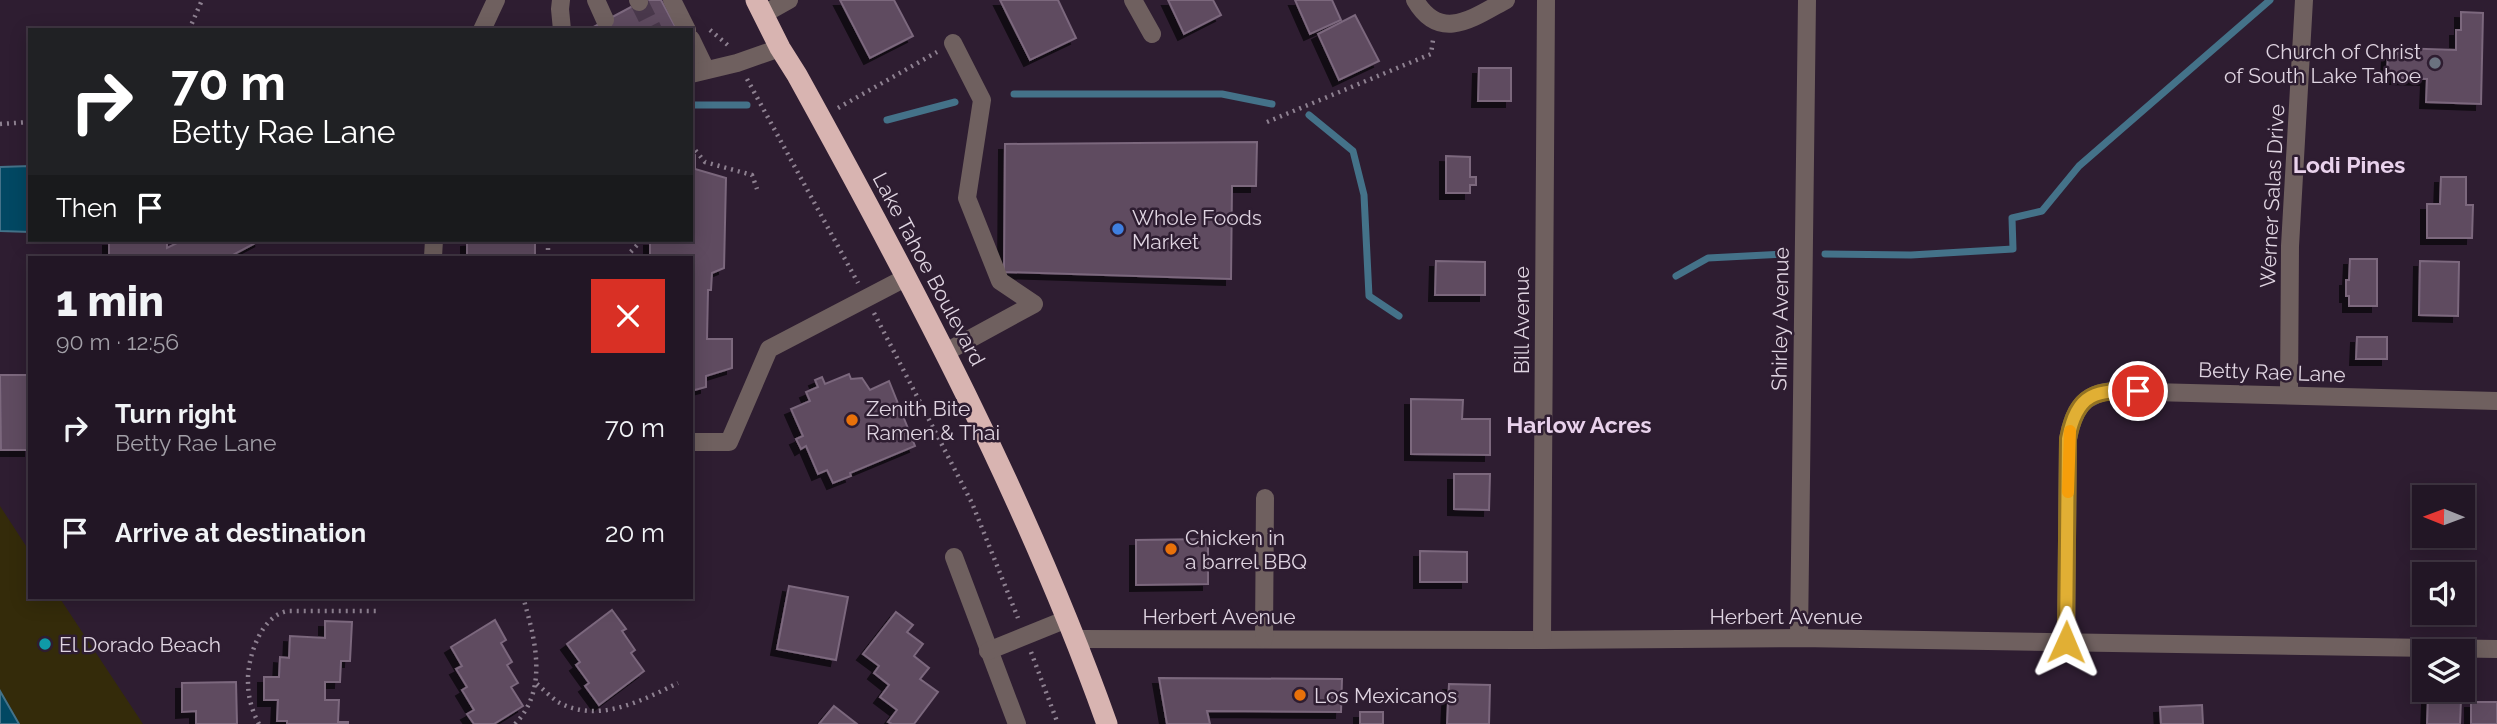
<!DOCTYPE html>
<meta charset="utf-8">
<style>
:root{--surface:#221625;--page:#2a1f2d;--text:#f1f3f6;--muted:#a29fa7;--line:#3f3542}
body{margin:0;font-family:Raleway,sans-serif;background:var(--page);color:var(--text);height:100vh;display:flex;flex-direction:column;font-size:26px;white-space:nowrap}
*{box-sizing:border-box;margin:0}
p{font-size:23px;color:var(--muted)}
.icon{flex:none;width:38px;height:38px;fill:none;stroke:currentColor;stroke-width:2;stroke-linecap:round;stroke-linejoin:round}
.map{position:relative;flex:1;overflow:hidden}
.side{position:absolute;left:28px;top:256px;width:665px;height:343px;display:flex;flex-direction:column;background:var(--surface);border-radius:0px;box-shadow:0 4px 18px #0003,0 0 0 2px var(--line)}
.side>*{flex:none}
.hud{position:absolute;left:28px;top:28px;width:665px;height:214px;border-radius:0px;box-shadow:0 4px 18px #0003,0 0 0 2px var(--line);background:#202124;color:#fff;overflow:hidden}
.needle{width:46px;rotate:271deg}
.buttons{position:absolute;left:2412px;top:485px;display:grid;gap:14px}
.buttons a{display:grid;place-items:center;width:63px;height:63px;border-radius:0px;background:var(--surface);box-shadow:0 4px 18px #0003,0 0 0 2px var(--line);font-size:35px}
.pin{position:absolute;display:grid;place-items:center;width:60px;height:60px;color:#fff;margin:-30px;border:4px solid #fff;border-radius:50%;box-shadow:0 2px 7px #0007}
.me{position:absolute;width:77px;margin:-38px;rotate:1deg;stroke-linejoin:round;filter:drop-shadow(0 0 5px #0008)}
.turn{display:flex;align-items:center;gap:24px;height:147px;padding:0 28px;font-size:32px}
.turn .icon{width:91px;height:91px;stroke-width:2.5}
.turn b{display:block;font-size:49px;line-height:60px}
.then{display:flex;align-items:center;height:66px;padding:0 28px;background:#0003;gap:14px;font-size:26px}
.round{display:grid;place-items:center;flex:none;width:74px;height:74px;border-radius:0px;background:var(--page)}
.head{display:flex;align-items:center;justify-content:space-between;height:119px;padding:0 28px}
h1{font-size:42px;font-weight:800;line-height:52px}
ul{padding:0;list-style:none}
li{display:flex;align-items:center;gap:21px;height:105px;padding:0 28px}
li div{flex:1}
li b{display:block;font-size:26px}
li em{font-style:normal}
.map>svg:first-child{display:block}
</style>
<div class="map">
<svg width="2497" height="724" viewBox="0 0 2497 724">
<defs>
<filter id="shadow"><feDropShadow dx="-6" dy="6" stdDeviation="0" flood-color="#0009"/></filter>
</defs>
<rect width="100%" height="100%" fill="#2e1d31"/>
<!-- sand -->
<polygon fill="#342b0a" points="0,506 30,552 30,597 59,597 143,724 19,724 0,691"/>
<!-- water -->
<g fill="#024863" stroke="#447289" stroke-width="2">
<polygon points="30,166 30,232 0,231 0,167"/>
<polygon points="0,691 19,724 0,724"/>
</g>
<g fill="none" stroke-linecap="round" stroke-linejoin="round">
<!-- stream -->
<g stroke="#447289" stroke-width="7">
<polyline points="1014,94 1222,94 1272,104"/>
<polyline points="691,105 747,105"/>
<polyline points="1309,115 1353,151 1364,195 1369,296 1399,316"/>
<polyline points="887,120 955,102"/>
<polyline points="1825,254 1911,255 2013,249 2012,218 2042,211 2079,166 2270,0"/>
<polyline points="1676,276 1708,258 1784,254"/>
</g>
</g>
<!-- building -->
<g fill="#5e4b61" stroke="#7b677d" stroke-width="2" filter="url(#shadow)">
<polygon points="644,0 661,0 677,30 588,30"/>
<polygon points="840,0 894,0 913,36 870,58"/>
<polygon points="1000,0 1058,0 1076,38 1030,60"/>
<polygon points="1168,0 1213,0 1221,15 1184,34"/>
<polygon points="1295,0 1332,0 1341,20 1310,34"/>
<polygon points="2461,12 2483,13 2481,104 2426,102 2427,79 2396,78 2396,73 2387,73 2388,54 2397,54 2397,48 2456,50 2456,30 2461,30"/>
<polygon points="1355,15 1379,61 1339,80 1318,34"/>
<polygon points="1479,68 1511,68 1511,101 1478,101"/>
<polygon points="1257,142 1256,186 1232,186 1231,279 1004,272 1005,144"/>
<polygon points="691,154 695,155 695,169 726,178 724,268 712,273 711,290 708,290 707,339 732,339 732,368 706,376 706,387 691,391 691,257 650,257 650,240 691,240"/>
<polygon points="1446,156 1470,157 1470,177 1476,177 1476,185 1470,185 1470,193 1446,193"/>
<polygon points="2441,177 2466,177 2466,205 2473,205 2472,238 2427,238 2427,204 2440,204"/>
<polygon points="109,240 167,240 167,248 183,240 261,240 229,257 109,257"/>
<polygon points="483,240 535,242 535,257 467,257 467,241"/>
<polygon points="2350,259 2377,259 2377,306 2349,306 2349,296 2346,296 2346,280 2349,280"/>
<polygon points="1436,261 1485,262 1485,295 1435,295"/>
<polygon points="2420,261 2459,262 2458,316 2419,315"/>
<polygon points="2357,337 2387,337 2387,359 2356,359"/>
<polygon points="849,374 851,379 862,378 870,390 889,381 915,446 850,473 851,476 833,483 827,470 818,474 806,446 801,449 796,439 803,436 791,409 810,401 806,392 818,387 815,380 822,377 825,384"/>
<polygon points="0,375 30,375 30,450 1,450"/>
<polygon points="1411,399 1463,400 1462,419 1490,419 1490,455 1411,454"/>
<polygon points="1454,474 1490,474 1489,510 1454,509"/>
<polygon points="1208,539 1208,584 1136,585 1136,540"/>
<polygon points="1420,551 1467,552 1467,582 1420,582"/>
<polygon points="789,586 848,597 836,660 777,649"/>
<polygon points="612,610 626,629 622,631 635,650 631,653 644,671 599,705 585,686 589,683 576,665 580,662 567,644"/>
<polygon points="896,612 913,625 907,632 923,644 914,656 929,668 920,679 938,692 914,724 892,724 888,722 897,710 880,697 889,685 874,673 879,666 863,654"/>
<polygon points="495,620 506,640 501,643 512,662 507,665 518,683 511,687 523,706 494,724 474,724 467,714 474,710 462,690 467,687 456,669 462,666 451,647"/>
<polygon points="325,621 352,622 350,661 341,661 340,682 325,682 325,700 339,700 338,722 348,722 348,724 287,724 287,721 277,721 278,700 264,700 264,677 279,677 280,657 289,658 290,636 325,638"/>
<polygon points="1159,678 1342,679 1341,712 1207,711 1210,724 1167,724"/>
<polygon points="236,682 237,724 196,724 196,711 182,712 182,683"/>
<polygon points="1449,684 1490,685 1489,724 1447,724"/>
<polygon points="2428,699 2461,700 2460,724 2427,724"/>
<rect x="2471" y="702" width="26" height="22"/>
<polygon points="2202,705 2203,724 2161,724 2160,707"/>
<polygon points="834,706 857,724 819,724"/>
<rect x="1360" y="712" width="23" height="12"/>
</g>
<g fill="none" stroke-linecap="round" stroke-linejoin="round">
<!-- minor-tunnel -->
<polyline stroke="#49384b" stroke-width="18" stroke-dasharray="18 9" stroke-linecap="butt" points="639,2 653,30"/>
<!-- path -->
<g stroke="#8e8191" stroke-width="4.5" stroke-dasharray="2 5" stroke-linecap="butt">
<polyline points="189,30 202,0"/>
<polyline points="710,30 730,47"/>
<polyline points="747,79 858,283"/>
<polyline points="838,108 937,52"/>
<polyline points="1267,122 1431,54 1433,40"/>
<polyline points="0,124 30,122"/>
<polyline points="691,145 705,162 752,175 757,189"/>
<polyline points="548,257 548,240"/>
<polyline points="626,257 638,244 639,240"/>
<polyline points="874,313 972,503 1018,618"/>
<polyline points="1031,652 1058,724"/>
<path d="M537 684C544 690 551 697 558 702 598 724 641 701 678 683"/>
<path d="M259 724C252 711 248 697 248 682 247 658 261 615 288 611H377"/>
<path d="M515 724C549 689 535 639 523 597"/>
</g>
<!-- minor -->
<g stroke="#6f605f" stroke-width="18">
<polyline points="561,0 560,9 562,30"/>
<polyline points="596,0 605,20"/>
<polyline points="638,0 639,2"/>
<polyline points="672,0 687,30"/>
<polyline points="1133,0 1152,34"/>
<path d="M1415 0C1440 43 1473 18 1506 0"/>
<polyline points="764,14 789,0"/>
<polyline points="482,30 496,0"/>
<polyline points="691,39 706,70"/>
<polyline points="691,74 737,63 780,48"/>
<polyline points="433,257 434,240"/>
<polyline points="946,352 1034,304 1000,281 967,198 982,100 953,43"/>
<polyline points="2289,395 2290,246 2304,0"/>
<polyline points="691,442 729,442 769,349 907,277"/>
<polyline points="954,557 1017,724"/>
<polyline points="1799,638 1807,0"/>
<polyline points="1076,639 1542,640 1799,638 2497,649"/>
<polyline points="1264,639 1265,498"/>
<polyline points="1542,640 1546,0"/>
<path d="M2066 642 2068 439C2073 411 2083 393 2113 391L2497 401"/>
<polyline points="988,651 1067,619"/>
</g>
<!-- highway -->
<path stroke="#d8b4b1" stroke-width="21" d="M756 0 780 48 797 75C913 285 1026 497 1107 724"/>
</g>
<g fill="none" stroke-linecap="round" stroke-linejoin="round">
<!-- route casing -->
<g stroke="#927222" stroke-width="18">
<path id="route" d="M2066 642 2068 439C2077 392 2096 390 2138 391"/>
</g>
<!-- route -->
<use href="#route" stroke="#e1af34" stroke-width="12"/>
<!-- slow -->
<polyline stroke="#f59e0b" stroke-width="12" points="2068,492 2070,431"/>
</g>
<!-- markers -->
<circle fill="#6b7280" stroke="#2e1d31" stroke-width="2.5" cx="2435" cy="63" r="7"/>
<circle fill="#3f7fe0" stroke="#2e1d31" stroke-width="2.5" cx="1118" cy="229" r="7"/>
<g fill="#e8710a" stroke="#2e1d31" stroke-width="2.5">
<circle cx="852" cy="420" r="7"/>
<circle cx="1171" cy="549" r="7"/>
<circle cx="1300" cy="695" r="7"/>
</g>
<circle fill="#0f9aa8" stroke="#2e1d31" stroke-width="2.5" cx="45" cy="644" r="7"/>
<g text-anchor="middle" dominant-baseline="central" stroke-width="5" stroke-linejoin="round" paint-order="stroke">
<!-- poi labels -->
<g font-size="21" fill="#dfd4e1" stroke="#2e1d31" text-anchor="start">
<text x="2421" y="51" text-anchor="end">Church of Christ<tspan x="2421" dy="24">of South Lake Tahoe</tspan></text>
<text x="1132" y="217">Whole Foods<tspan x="1132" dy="24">Market</tspan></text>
<text x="866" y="408">Zenith Bite<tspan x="866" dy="24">Ramen &amp; Thai</tspan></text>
<text x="1185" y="537">Chicken in<tspan x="1185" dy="24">a barrel BBQ</tspan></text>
<text x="59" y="644">El Dorado Beach</text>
<text x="1314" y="695">Los Mexicanos</text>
</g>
<!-- street labels -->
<g font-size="21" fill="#dfd4e1" stroke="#2e1d31">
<text transform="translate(2272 196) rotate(-87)">Werner Salas Drive</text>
<text transform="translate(929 269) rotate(62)">Lake Tahoe Boulevard</text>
<text transform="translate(1780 319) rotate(-89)">Shirley Avenue</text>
<text transform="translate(1521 320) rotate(-90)">Bill Avenue</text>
<text transform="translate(2272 372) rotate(2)">Betty Rae Lane</text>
<text x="1219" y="616">Herbert Avenue</text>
<text x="1786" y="616">Herbert Avenue</text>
</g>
<!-- neighbourhood labels -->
<g font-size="23" font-weight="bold" fill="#e9d2ec" stroke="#2e1d31">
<text x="2349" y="164">Lodi Pines</text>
<text x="1579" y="424">Harlow Acres</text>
</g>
</g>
</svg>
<div class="buttons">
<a><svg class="needle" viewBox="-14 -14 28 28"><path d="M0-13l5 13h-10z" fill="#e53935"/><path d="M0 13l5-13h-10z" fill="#a29fa7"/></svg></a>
<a><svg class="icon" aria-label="sound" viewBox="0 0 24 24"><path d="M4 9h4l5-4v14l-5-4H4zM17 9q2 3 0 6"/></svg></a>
<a><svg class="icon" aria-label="layers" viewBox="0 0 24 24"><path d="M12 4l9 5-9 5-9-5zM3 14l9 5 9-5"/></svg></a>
</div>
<div class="pin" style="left:2138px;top:391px;background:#d93025"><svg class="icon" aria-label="arrive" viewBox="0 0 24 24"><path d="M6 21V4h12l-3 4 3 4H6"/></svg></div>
<svg class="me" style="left:2066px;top:642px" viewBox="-20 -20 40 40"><path d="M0-17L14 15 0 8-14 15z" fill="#e1af34" stroke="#fff" stroke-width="4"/></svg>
<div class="hud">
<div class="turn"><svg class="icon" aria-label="right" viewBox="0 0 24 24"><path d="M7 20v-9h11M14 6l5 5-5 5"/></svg><div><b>70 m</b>Betty Rae Lane</div></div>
<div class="then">Then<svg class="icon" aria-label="arrive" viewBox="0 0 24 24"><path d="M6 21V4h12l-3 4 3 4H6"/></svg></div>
</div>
<section class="side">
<div class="head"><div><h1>1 min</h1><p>90 m · 12:56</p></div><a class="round" style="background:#d93025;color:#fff"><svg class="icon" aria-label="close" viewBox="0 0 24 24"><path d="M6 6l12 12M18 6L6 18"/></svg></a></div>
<ul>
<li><svg class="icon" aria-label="right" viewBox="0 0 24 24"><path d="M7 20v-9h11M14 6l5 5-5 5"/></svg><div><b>Turn right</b><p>Betty Rae Lane</p></div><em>70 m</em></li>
<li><svg class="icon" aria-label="arrive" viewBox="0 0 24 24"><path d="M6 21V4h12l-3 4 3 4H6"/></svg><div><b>Arrive at destination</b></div><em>20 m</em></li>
</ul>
</section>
</div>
